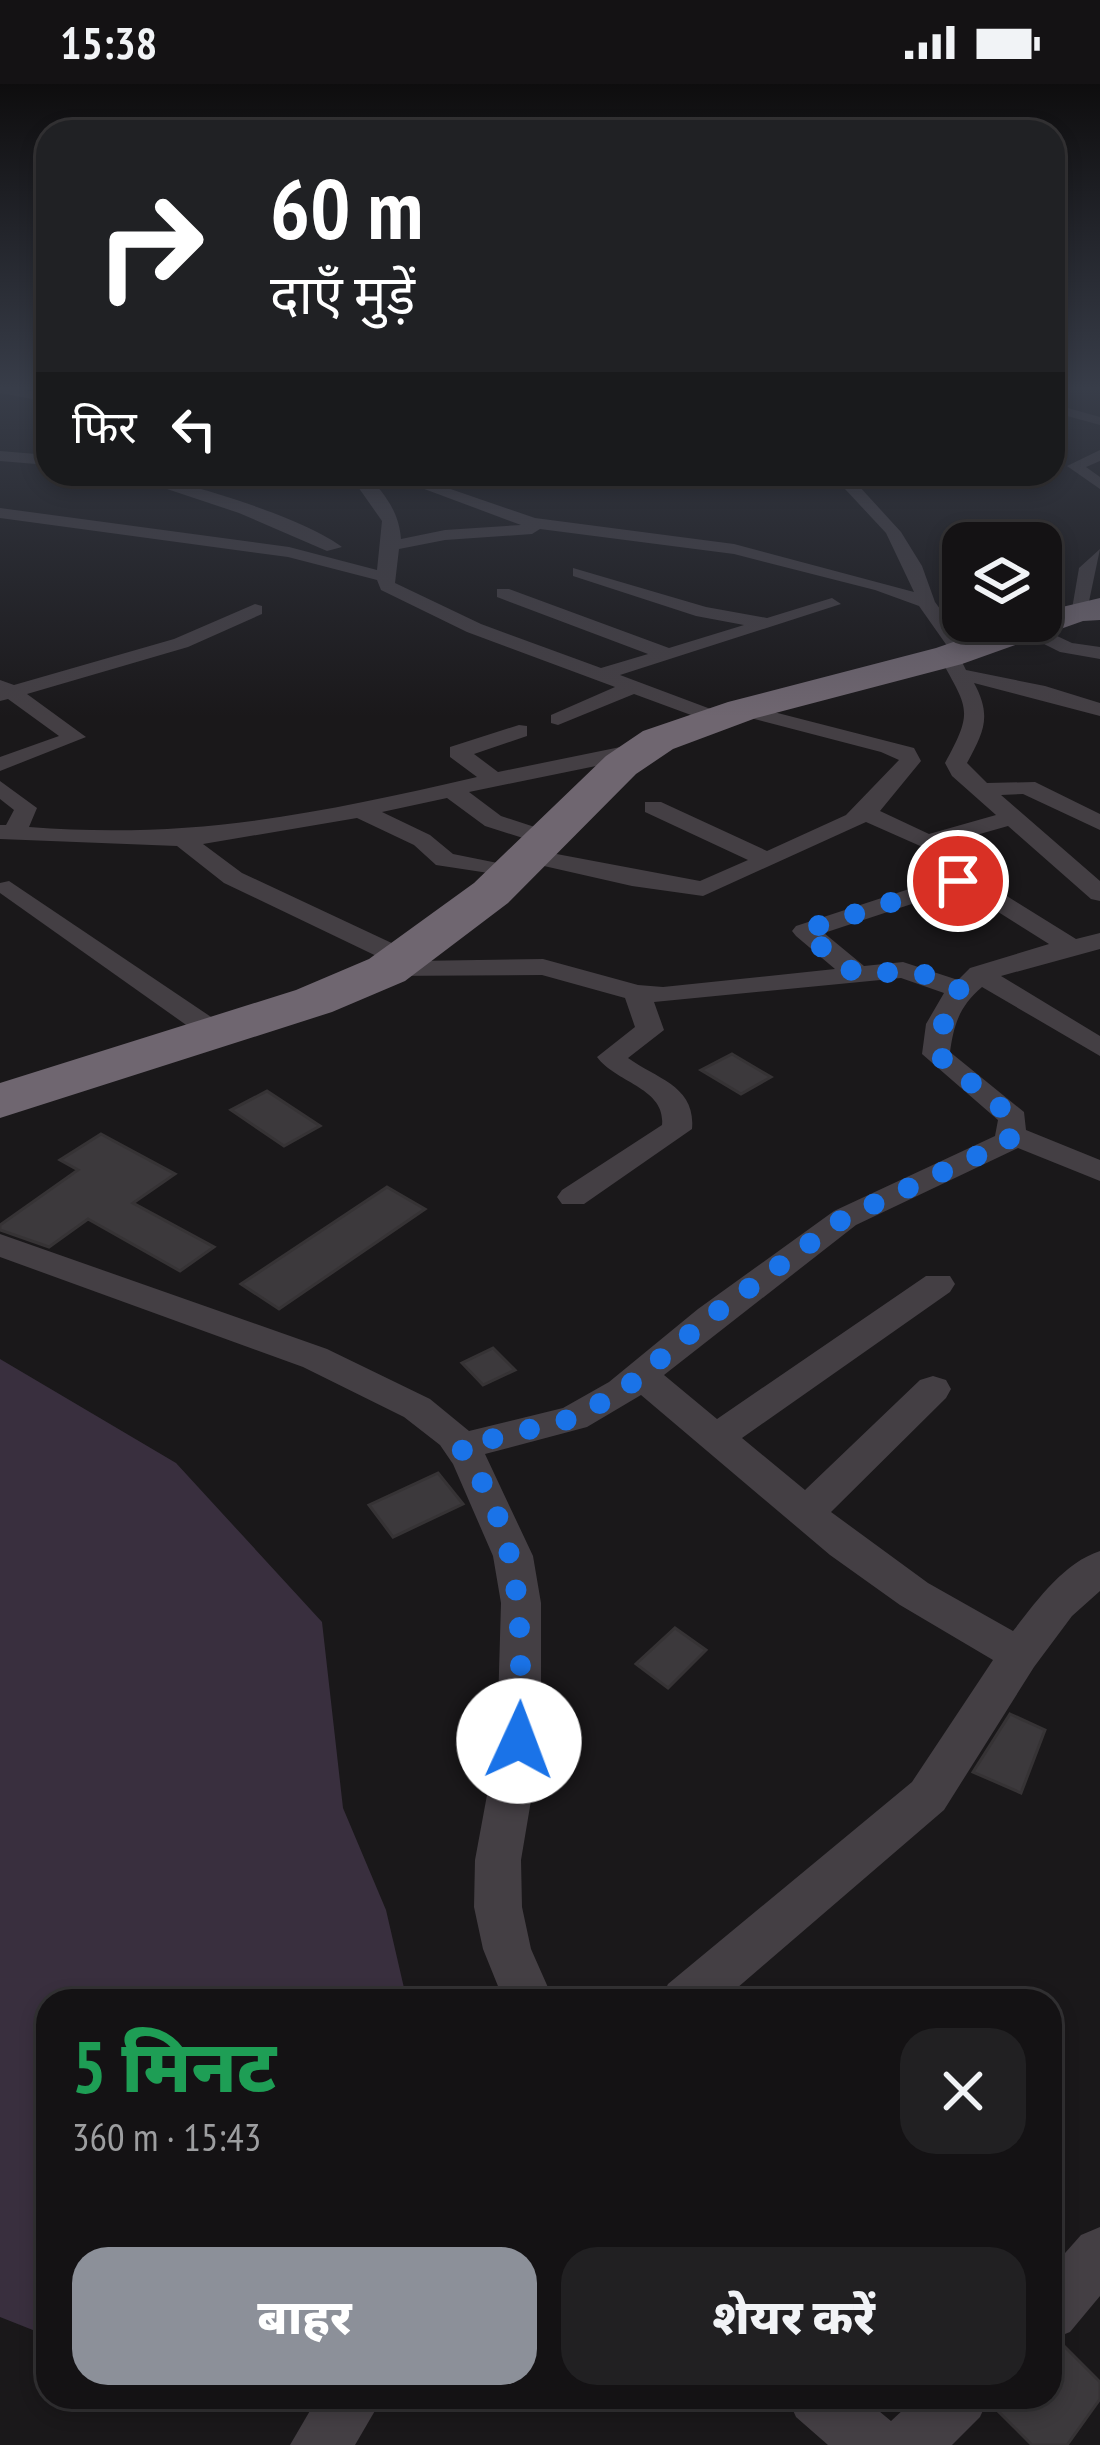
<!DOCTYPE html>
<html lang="hi">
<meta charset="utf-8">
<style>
:root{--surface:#141214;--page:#212022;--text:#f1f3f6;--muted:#9d9ea0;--line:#333234;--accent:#8c9099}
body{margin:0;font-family:"PT Sans Narrow","Noto Sans Devanagari",sans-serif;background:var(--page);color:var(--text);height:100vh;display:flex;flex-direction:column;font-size:45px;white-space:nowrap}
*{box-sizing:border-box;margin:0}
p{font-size:39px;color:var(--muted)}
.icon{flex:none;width:66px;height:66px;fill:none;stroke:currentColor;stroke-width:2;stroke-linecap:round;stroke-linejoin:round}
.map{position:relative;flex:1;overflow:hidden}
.drawer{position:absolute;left:36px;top:1905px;width:1026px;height:420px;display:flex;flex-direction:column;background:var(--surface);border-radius:36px;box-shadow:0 6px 18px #0003,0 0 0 3px var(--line)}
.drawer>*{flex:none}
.guide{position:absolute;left:36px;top:36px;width:1029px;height:366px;border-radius:36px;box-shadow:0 6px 18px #0003,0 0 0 3px var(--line);background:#202124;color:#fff;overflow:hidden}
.tools{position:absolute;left:942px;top:438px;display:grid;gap:24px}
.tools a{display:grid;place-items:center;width:120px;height:120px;border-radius:24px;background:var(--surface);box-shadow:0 6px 18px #0003,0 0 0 3px var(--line);font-size:60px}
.pin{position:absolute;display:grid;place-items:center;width:102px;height:102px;color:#fff;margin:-51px;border:6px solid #fff;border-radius:50%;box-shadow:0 3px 12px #0007}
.me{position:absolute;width:132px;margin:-66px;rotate:2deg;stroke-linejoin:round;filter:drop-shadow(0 0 9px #0008)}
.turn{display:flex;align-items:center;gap:42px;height:252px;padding:0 36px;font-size:54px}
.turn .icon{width:156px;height:156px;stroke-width:2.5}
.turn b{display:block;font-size:84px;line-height:102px}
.then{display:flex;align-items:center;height:114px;padding:0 36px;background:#0003;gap:24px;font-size:45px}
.round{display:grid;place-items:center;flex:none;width:126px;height:126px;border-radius:36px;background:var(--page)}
.head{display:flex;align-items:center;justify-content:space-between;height:204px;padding:0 36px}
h1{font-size:72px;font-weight:800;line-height:90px;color:#1e9e55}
.button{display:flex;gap:24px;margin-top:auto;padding:24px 36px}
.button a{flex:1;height:138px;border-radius:36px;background:var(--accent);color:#fff;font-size:48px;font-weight:800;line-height:138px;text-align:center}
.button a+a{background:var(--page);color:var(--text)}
.status{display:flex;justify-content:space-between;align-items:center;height:84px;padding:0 60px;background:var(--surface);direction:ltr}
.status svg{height:33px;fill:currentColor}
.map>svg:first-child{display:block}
</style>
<div class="status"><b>15:38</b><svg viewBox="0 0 49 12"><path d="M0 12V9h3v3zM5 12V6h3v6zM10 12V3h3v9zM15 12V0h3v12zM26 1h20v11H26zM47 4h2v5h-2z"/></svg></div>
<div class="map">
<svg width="1100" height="2361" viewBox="0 0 1100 2361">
<rect width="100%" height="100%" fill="#1a181a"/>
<!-- water -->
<polygon fill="#392f3e" points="0,1275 176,1379 322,1538 343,1724 386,1826 407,1917 48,1917 48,2252 0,2233"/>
<!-- building -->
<g fill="#3c393c" stroke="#363335" stroke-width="3">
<polygon points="732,970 771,993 741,1010 701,986"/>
<polygon points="267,1007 320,1042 284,1062 231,1026"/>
<polygon points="101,1050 175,1090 133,1119 214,1163 180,1187 88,1135 49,1163 0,1146 0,1141 78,1086 60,1076"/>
<polygon points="387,1103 425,1125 279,1225 241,1200"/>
<polygon points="493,1264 515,1286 483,1301 462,1279"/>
<polygon points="438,1389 463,1420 393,1453 369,1421"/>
<polygon points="675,1544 706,1566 668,1604 636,1580"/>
<polygon points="1010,1630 1045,1646 1021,1709 973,1688"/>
<polygon points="1059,2257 1100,2298 1100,2315 1067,2361 1032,2361 991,2320 993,2313 1050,2313 1050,2260"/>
</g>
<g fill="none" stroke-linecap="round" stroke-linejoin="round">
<!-- street -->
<g fill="#443f44" fill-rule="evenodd">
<polygon points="0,302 48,310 48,318 0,309"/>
<polygon points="1053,320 1100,333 1100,341 1053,328"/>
<polygon points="1100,366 1100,377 1086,383 1100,393 1100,405 1067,382"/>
<polygon points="0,367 48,371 48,381 0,377"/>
<path d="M122 390C170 390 304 434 342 463L327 467 239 429Z"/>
<path d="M349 390H366C384 409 399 427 401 455L445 446 521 441 384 390H407L535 434 734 460 914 508 886 449 831 390H848L901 448 922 482 935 518 971 568 960 574 966 586 1045 602 1100 619V632L974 599C992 632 984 648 967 679L987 699 1035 698 1100 730V746L1023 710 1001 711 1100 797V817L1091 815 1008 742 927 765 866 738 703 812 632 802 522 777 518 772 530 765 700 797 748 776 645 728V718H661L767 767 846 731 899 676 881 668 735 630V622L742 620 914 664 921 677 880 727 929 750 996 731 952 692 945 679C975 625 967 624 939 572L950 566 919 522 875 506 734 470 540 445 532 450 445 456 399 465 395 499 481 540 601 584 648 570 497 513V505H509L669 564 744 541 696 532 573 492V484L706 523 767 534 832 514 841 520 620 591 724 630V638H710L634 610 558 641 551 639V631L615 603 467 548 381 506 377 496 288 473 0 434V424L289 463 377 486 382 437Z"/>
<polygon points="1100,465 1087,527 1071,531 1079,484"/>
<polygon points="255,520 262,522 262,530 188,563 27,610 86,653 0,687 0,673 59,652 8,615 0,617 0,596 14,601 174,555"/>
<polygon points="1027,538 1072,559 1100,563 1100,575 1060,568 1020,548 1017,544"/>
<path d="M519 641 527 642V652L474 670 498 688 640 659 651 666 640 673 469 708 501 732 553 749 557 754 545 761 485 742 447 714 382 728 430 751 453 770 522 784V794L436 781 414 761 357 734 203 760 242 789 413 869 415 877 543 875 638 901 663 903 835 885 796 852 792 847 796 842 952 791 981 796 1076 855 1100 849V865L1001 892 1100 952V972L982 903C960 922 954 939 950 968L1024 1028 1026 1046 1100 1076V1097L1018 1064 856 1141 664 1291 717 1335 926 1192H950L955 1200 950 1208 742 1354 805 1406 920 1296 933 1292 946 1296 951 1305 946 1314 831 1428 928 1499 1013 1547C1036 1518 1063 1479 1100 1467V1507L1072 1532 1034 1583 944 1726 722 1917H660L668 1900 912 1698 993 1576 900 1521 830 1471 641 1311 587 1343 485 1370 533 1472 541 1519V1657L521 1776 522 1823 531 1865 554 1917H504L483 1865 474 1823 475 1776 497 1657 501 1519 493 1472 453 1380 440 1361 404 1333 303 1283 0 1173V1150L327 1265 430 1315 469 1347 563 1324 609 1298 698 1225 834 1127 995 1052 998 1036 922 970 926 940 944 909 901 894 654 918 664 946 628 974C657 995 696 1002 692 1045L584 1120H562L557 1113 562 1106 662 1041C666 1004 616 999 597 973L635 943 625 914 542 891 378 892 374 886 378 880 389 878 224 799 177 762 0 755V741H6L14 726 0 715V697L37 724 29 743C194 756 320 729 477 693L450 673V663ZM954 806 965 807 1049 860 970 884 958 896 903 878 864 882 824 849Z"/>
<polygon points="9,797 226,943 230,949 226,955 206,955 0,809 0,799"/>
<polygon points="1100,2143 1100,2212 1070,2248 1050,2256 1050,2186 1081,2151"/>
<polygon points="318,2313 383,2313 355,2361 290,2361"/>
<polygon points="787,2313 862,2313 891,2337 917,2313 989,2313 980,2333 952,2361 828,2361 796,2333"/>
</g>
<!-- highway -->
<polygon fill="#6f6670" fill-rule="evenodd" points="1100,514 1100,536 1083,537 962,580 756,634 673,665 636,690 508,819 405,897 332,928 0,1034 0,999 296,906 369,875 474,799 606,672 643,647 728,618 936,564 1014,537 1041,537 1041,528"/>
</g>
<!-- sky -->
<linearGradient id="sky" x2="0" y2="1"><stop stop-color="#0e0d0e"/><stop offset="0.48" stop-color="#383d49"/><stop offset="1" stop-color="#383d49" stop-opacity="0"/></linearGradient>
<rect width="1100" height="633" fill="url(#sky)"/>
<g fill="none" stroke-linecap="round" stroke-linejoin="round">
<!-- route -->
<path stroke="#1a73e8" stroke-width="21" stroke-dasharray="0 37.8" d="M519 1657C522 1549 527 1456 460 1363L574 1334 622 1307 710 1233 844 1134 1009 1057 1013 1034 937 970 943 941 959 905 916 887 856 890 805 850 808 845 958 797"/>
</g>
</svg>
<div class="tools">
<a><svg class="icon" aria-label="layers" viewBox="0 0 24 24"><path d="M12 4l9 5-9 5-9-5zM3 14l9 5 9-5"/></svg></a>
</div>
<div class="pin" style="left:958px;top:797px;background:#d93025"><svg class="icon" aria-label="arrive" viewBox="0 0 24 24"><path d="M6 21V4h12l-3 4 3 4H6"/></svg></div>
<svg class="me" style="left:519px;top:1657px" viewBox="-20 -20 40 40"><circle r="19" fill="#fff"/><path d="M0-13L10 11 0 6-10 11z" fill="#1a73e8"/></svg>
<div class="guide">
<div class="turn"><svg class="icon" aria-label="right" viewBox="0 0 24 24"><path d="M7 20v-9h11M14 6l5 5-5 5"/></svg><div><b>60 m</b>दाएँ मुड़ें</div></div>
<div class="then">फिर<svg class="icon" aria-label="left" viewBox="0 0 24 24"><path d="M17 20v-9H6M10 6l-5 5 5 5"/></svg></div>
</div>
<section class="drawer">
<div class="head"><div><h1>5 मिनट</h1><p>360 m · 15:43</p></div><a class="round"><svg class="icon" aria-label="close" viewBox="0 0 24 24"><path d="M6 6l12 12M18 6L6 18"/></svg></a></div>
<div class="button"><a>बाहर</a><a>शेयर करें</a></div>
</section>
</div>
